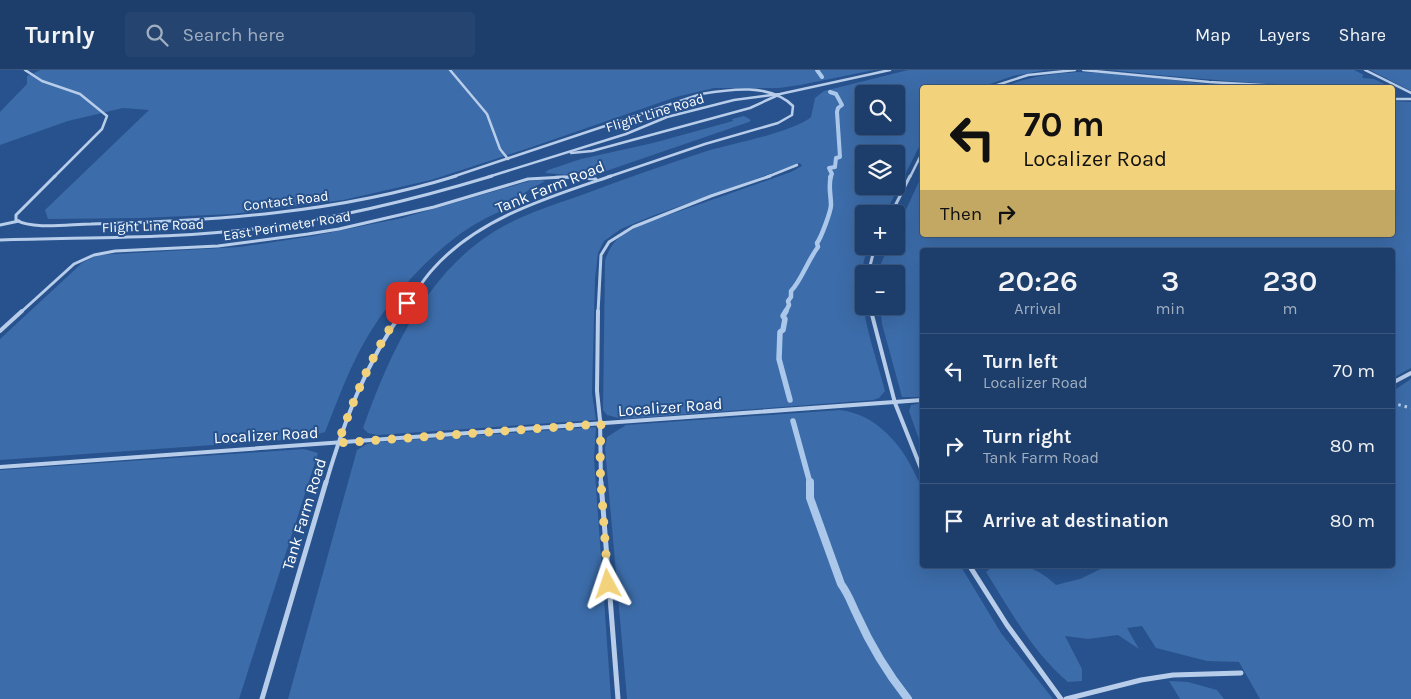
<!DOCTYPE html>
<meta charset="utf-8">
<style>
:root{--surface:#1d3e6a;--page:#254570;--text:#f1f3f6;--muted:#a0aec1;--line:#3b577e}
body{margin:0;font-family:Karla,sans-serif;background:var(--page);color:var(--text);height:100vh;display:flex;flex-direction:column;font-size:19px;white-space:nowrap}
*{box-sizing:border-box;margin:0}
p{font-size:16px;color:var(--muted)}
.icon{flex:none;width:28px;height:28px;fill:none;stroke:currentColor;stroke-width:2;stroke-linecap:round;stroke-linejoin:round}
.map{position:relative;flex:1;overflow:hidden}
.details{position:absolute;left:920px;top:178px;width:475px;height:320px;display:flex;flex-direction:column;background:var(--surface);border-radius:5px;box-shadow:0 5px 20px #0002,0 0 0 1px var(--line)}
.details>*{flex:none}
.guide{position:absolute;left:920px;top:15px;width:475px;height:152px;border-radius:5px;box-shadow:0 5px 20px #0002,0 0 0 1px var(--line);background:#f3d27c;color:#111;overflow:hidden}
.fabs{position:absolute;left:855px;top:15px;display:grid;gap:10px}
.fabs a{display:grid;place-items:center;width:50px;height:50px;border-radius:5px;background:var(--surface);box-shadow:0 5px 20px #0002,0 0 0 1px var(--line);font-size:25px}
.pin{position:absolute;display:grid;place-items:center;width:42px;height:42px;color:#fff;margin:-21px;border-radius:10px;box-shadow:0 2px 8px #0006}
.me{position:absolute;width:55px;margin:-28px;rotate:355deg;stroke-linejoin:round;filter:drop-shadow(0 0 4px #0008)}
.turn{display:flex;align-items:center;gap:18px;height:105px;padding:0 20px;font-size:22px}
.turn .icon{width:65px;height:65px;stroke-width:2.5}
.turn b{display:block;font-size:35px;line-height:42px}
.then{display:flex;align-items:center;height:48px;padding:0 20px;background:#0003;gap:10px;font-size:19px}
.eta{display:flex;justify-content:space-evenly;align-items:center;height:85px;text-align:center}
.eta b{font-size:30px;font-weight:600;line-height:35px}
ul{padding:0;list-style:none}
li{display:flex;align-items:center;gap:15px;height:75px;padding:0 20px;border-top:1px solid var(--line)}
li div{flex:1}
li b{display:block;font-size:19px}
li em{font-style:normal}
header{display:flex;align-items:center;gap:30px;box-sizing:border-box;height:70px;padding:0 25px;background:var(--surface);border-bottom:1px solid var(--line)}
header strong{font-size:24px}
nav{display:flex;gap:28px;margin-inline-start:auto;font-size:18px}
.search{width:350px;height:45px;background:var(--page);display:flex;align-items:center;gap:12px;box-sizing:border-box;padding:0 18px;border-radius:5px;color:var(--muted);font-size:19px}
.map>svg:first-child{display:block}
</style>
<header>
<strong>Turnly</strong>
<div class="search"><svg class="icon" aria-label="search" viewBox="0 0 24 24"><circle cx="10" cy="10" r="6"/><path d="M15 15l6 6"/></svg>Search here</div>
<nav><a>Map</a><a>Layers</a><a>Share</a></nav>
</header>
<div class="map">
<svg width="1411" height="629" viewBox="0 0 1411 629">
<rect width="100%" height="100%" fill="#27528d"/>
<!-- green -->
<g fill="#3c6ca9" fill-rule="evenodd">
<polygon points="41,0 874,0 800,15 779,18 714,18 676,27 529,78 431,110 343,130 233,144 141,148 48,149 45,140 149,40 123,38 68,51 0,75 0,42 27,14 27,6"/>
<path d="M908 0H1045L1013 6 981 17 922 18V71L885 144H864V176H869C849 219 874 277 885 321L879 328 873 330 622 349 607 345 603 340 605 190C614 167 622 165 643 154L791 102 802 96 800 93 652 146 621 159 604 171 598 183 595 209 592 323 596 350 378 365 368 363 363 358C388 287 424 208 489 165 518 146 547 137 579 126 621 110 664 95 707 81 734 73 791 63 811 47L815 28 824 21ZM864 24H896V56H864ZM864 84H896V116H864Z"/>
<path d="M1111 0H1354L1364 5 1362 6 1363 8 1374 9 1391 17C1297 18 1204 10 1111 0Z"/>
<polygon points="1370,0 1411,0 1411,21"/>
<path d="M1077 2 1112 3 1217 15 1299 18H1001C1026 7 1050 4 1077 2Z"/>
<polygon points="1393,31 1411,32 1411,298 1393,308 1392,180 922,180 922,327 902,327 882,254 880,236 896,236 896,204 876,204 889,176 896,176 896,161 922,105 922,165 1392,165"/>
<polygon points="744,46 751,50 749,52 606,101 584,106 545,103 548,100 581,89 653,73 733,51 732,49"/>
<path d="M541 110 545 111 517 127 521 132C501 141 479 150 460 164 418 195 379 241 356 288 344 312 335 337 325 362L300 369 0 390V269L82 193 98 185 240 177 313 166 402 148 530 111Z"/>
<path d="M1411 309V629H1260L1239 592 1207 591 1156 578 1142 556 1127 558 1139 579 1118 565 1088 569 1065 566 1082 599V611L1068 612C1033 583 1010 540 986 502L991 498C1024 497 1030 492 1056 515L1080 509 1109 495H1392L1393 321Z"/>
<polygon points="922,333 922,378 909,341 911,335"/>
<path d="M840 340C875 344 901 373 915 404 918 410 922 416 922 422 925 446 922 471 922 495H960L1001 563 1053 629H627L605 378 607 367 626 355Z"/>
<polygon points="596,357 594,388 611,629 288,629 357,380 367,374 377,372"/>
<polygon points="304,379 318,383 239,629 0,629 0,400"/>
<polygon points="1169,611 1188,612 1217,620 1224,629 1180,629"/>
</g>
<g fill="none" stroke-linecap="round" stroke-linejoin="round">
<!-- stream-far3 -->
<g stroke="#abc8eb" stroke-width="4">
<polyline points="817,0 822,7"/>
<polyline points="830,22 836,24 842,35 838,38 837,42 840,87 836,88 835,97 829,98 832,104 830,107"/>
</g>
<!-- stream-far2 -->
<path stroke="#abc8eb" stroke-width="4.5" d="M785 243 789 235 788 231 791 227V221C801 211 808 190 818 177L817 173C821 168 831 141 831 135 831 125 828 116 831 106"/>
<!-- stream-far1 -->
<g stroke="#abc8eb" stroke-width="5.5">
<polyline points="786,241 783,246 785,249 783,260 780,262 779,289 790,330"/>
<polyline points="793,351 810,413"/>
</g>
<!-- stream -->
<path stroke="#abc8eb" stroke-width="8" d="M810 412V428L841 514C849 525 851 533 857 545 870 574 888 604 908 629"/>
<!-- path -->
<polyline stroke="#b7cdea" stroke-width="3" stroke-dasharray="2.5 4" stroke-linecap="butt" points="1392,333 1411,338"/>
<!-- lane-far3 -->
<g stroke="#b7cdea" stroke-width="2.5">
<polyline points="25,0 42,11 80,24 107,46 102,59 54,107"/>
<polyline points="450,0 487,44 500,79 508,89"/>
<polyline points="1083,0 1209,12 1315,18"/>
<polyline points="1365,0 1411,23"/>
<polyline points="988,18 1028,5 1075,0"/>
<polyline points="1392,29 1411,29"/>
<polyline points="571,83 592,81 750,38 776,26"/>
<path d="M452 107 701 24C730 19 770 13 793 36L792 45 778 53 705 74 608 107"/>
<polyline points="488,107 626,64 667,47 734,30 780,24 890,0"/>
<polyline points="556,107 571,107"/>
<polyline points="767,107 797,95"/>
<polyline points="910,107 922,83"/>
</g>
<!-- lane-far2 -->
<g stroke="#b7cdea" stroke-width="3">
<path d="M55 106 16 145V150C33 160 71 154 91 154 215 151 337 143 456 106"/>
<polyline points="891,144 910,106"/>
<polyline points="0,155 19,151"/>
<path d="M0 170C87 167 176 169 262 158 341 148 416 129 492 106"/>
<polyline points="868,204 875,176"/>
<polyline points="870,236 871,243"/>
<polyline points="20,243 74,194 94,185 115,181 218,176 308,164 339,159 434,137 528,109 564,107 596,109"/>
<path d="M402 243C412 228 421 212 433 199 478 148 549 127 611 106"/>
<polyline points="598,243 601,185 609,172 633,157 711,126 770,106"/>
</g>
<!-- lane-far1 -->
<g stroke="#b7cdea" stroke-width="4">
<polyline points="598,241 597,321 600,350 601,413"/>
<polyline points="871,241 895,333 922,401"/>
<polyline points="0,261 22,241"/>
<polyline points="1392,313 1411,303"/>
<polyline points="0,397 922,330"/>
<path d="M326 413C344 352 365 294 403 241"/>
</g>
<!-- lane -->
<g stroke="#b7cdea" stroke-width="5">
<polyline points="601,412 618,629"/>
<polyline points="969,495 1007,555 1061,629"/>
<polyline points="262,629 326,412"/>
<polyline points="1066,629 1141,610 1173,605 1241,603"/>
</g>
</g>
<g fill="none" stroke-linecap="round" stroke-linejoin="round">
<!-- route -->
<path stroke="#f3d27c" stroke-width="9" stroke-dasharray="0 16.2" d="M407 233C374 278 357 321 338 373L601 354 600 397 608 514"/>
</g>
<g text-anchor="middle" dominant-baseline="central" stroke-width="4" stroke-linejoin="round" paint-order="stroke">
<!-- far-street labels -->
<g font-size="14" fill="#fff" stroke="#27528d">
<text transform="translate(655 43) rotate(-17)">Flight Line Road</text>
<text transform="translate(286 131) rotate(-7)">Contact Road</text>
<text transform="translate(153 156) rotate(-2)">Flight Line Road</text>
<text transform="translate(287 156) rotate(-9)">East Perimeter Road</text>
</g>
<!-- street labels -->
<g font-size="16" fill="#fff" stroke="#27528d">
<text transform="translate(550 117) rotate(-22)">Tank Farm Road</text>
<text transform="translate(670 337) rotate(-4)">Localizer Road</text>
<text transform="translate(266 365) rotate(-3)">Localizer Road</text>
<text transform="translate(304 444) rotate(-73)">Tank Farm Road</text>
</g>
</g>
</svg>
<div class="fabs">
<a><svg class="icon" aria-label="search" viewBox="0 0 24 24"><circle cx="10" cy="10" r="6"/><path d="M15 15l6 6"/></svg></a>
<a><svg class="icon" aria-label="layers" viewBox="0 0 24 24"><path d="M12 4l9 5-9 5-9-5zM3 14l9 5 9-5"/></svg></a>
<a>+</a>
<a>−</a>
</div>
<div class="pin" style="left:407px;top:233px;background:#d93025"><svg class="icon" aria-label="arrive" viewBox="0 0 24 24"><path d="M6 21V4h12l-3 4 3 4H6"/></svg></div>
<svg class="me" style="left:608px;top:514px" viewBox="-20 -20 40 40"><path d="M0-17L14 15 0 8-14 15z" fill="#f3d27c" stroke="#fff" stroke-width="4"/></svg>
<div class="guide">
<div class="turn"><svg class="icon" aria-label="left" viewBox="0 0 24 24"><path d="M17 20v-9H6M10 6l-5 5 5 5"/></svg><div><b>70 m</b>Localizer Road</div></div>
<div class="then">Then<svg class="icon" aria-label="right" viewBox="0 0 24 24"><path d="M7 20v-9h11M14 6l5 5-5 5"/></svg></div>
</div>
<section class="details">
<div class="eta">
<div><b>20:26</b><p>Arrival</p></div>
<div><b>3</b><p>min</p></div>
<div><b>230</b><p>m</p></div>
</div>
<ul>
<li><svg class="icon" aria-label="left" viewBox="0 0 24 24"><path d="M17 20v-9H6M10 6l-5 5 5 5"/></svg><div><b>Turn left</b><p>Localizer Road</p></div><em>70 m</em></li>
<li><svg class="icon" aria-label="right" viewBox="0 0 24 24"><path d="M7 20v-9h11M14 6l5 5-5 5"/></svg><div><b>Turn right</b><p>Tank Farm Road</p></div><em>80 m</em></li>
<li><svg class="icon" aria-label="arrive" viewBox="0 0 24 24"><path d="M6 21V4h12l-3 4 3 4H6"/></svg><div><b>Arrive at destination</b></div><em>80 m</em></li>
</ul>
</section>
</div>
